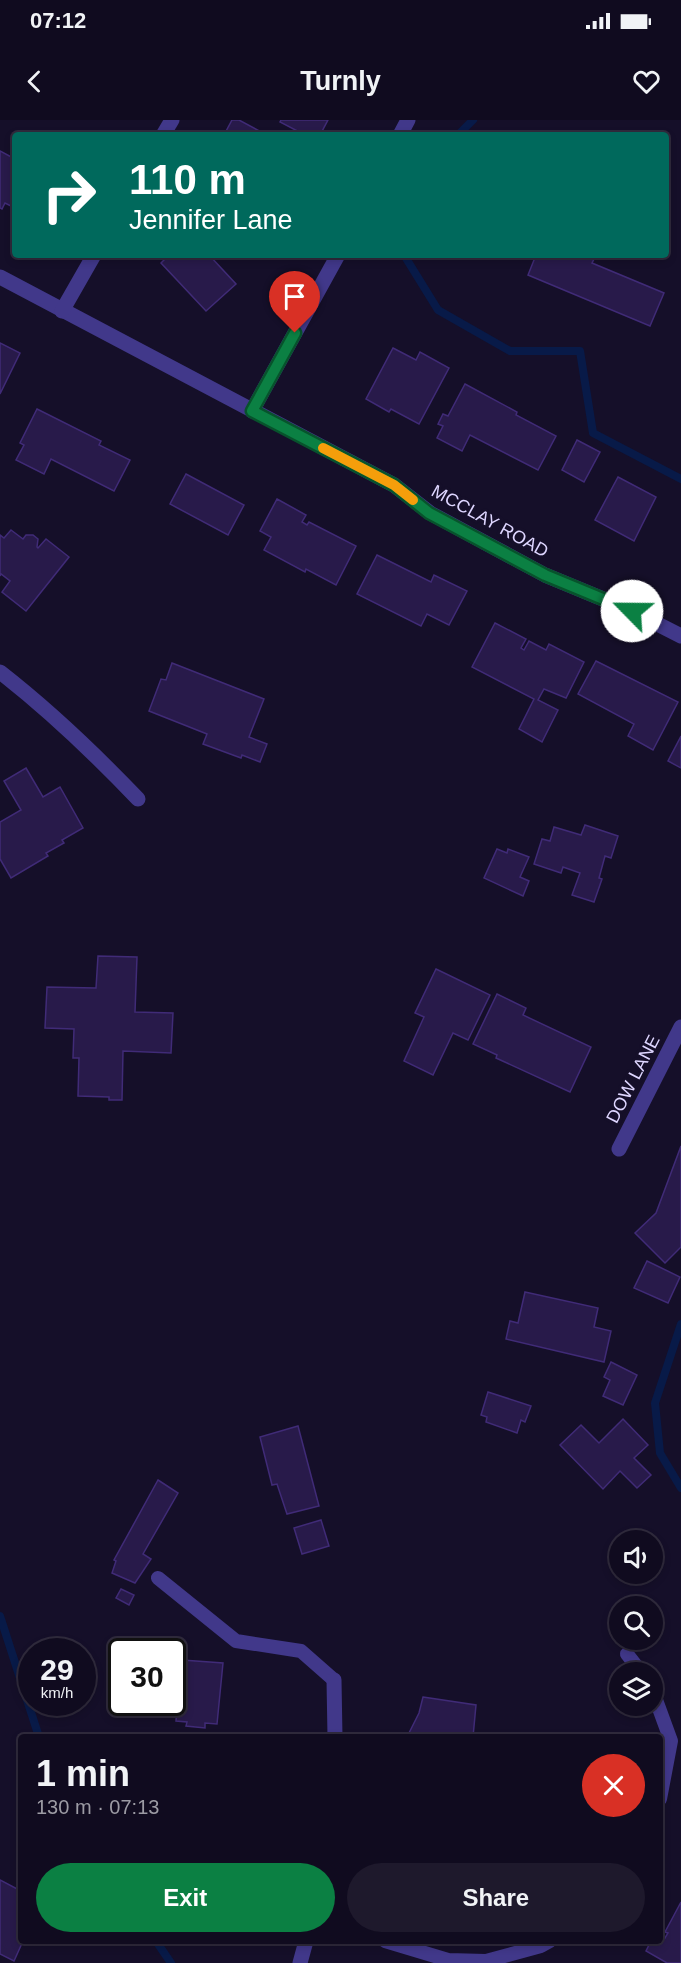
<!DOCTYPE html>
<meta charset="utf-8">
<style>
:root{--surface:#100b1f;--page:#1e192c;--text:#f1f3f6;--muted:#9c9ba4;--line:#302b3d;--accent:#0b8043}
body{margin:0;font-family:Helvetica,sans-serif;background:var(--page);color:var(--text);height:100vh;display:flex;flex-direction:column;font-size:22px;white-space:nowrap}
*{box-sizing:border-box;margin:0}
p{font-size:20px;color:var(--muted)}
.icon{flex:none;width:33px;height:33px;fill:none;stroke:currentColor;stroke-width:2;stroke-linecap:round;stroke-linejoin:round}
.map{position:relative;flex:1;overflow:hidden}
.details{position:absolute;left:18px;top:1614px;width:645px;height:210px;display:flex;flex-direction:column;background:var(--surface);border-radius:6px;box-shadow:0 3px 9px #0003,0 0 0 2px var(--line)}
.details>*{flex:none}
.top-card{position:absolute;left:12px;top:12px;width:657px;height:126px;border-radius:6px;box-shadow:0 3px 9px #0003,0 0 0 2px var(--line);background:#00695c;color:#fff;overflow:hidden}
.tools{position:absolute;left:609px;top:1410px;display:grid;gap:12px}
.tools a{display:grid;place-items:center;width:54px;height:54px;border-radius:50%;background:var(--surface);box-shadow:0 3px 9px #0003,0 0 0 2px var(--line);font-size:30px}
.speed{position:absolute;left:18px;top:1518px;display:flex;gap:12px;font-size:30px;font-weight:700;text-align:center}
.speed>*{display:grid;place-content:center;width:78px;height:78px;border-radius:50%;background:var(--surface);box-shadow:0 3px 9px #0003,0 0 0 2px var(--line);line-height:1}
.speed small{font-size:15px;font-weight:400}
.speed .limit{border:3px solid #111;border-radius:9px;background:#fff;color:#111}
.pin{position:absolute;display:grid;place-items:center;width:51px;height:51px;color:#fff;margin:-62px -26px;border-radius:50% 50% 50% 0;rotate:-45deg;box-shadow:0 0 6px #0007}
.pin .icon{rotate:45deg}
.me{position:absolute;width:66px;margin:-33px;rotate:293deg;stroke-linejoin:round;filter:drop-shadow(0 0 4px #0008)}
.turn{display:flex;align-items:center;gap:21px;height:126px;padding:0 18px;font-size:27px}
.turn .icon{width:78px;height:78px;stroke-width:2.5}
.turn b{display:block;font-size:42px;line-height:51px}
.round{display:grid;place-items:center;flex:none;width:63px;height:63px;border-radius:32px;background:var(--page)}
.summary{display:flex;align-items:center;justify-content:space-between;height:102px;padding:0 18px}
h1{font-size:36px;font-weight:800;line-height:45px}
.action{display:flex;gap:12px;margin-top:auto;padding:12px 18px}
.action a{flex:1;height:69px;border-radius:36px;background:var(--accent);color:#fff;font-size:24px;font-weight:800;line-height:69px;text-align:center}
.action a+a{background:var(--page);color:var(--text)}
.status{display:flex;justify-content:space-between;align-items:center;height:42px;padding:0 30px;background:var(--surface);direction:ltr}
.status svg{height:16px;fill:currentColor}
header{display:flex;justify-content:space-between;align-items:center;height:78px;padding:0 18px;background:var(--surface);font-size:27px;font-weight:800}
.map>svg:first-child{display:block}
</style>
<div class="status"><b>07:12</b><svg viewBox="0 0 49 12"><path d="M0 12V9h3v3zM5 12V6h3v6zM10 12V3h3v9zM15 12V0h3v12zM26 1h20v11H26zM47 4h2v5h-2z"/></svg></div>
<header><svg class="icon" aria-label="back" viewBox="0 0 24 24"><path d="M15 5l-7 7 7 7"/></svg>Turnly<svg class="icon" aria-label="heart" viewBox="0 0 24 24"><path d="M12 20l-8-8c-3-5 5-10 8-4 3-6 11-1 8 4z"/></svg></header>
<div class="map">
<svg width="681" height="1843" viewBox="0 0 681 1843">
<rect width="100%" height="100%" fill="#150f29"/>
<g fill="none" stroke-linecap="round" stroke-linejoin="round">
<!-- stream -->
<g stroke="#081a48" stroke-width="8">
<polyline points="458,15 473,0"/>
<polyline points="404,135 438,190 510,231 580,231 593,313 681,359"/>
<polyline points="681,1204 655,1283 660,1333 681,1368"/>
<polyline points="0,1496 39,1617"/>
<polyline points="156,1821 171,1843"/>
</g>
</g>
<!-- building -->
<g fill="#281a4a" stroke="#402b77" stroke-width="1.5">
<polygon points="232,0 239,0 263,13 263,15 224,15"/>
<polygon points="281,0 328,0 320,15 305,15 280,2"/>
<polygon points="0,31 15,39 15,88 5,83 2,89 0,88"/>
<polygon points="169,135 209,135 236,164 206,191 161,143"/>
<polygon points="536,135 584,135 594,139 592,143 664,173 650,206 528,155"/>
<polygon points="0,223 20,233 0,274"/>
<polygon points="393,228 416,240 420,232 449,248 419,304 391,289 389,292 366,279"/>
<polygon points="465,264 517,292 516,295 556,316 538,350 470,315 462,331 437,318 443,306 438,304 443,294 448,296"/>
<polygon points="37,289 101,321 99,325 130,340 114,371 51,339 44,354 16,340 24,325 20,323"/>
<polygon points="577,320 600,332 584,362 562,350"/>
<polygon points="186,354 244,385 228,415 170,384"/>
<polygon points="618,357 656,377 634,421 595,400"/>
<polygon points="277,379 306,395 302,402 307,405 309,402 356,426 336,465 306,449 305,452 264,430 271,417 260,411"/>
<polygon points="11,410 23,419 26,415 33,415 38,419 37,427 38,428 46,419 69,437 26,491 2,472 10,461 1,454 0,456 0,415 4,418"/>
<polygon points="377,435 431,462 434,455 467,471 449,505 427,494 421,506 357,474"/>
<polygon points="495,503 526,519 521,528 524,530 529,521 546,530 549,524 584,542 566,578 544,569 538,580 558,590 542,622 519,609 534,579 472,547"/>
<polygon points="596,541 678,582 653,630 628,616 634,604 578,574"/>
<polygon points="172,543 264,579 249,617 267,624 260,642 242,635 241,638 203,624 207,614 149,591 161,559 166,560"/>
<polygon points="681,616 681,648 668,641"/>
<polygon points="26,648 43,677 60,667 83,708 62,720 64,723 46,733 48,736 11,758 0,739 0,702 21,690 4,661"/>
<polygon points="585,705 618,716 611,738 605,736 599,758 602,759 594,782 572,775 580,753 563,747 561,753 534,744 542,719 550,721 554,707 581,715"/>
<polygon points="497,729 507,733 508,729 529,737 520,757 529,761 523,776 484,758"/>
<polygon points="98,836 137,837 135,892 173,893 171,933 123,931 122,980 109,980 109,977 78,976 79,938 73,938 74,909 45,908 47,867 96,868"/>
<polygon points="436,849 490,875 468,920 453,913 433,955 404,941 424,897 415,893"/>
<polygon points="497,874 526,888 523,895 591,927 570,972 496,938 497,935 473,924"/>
<polygon points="681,1026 681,1127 665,1143 635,1113 656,1093"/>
<polygon points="647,1141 680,1157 668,1183 634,1168"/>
<polygon points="525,1172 598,1188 594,1207 611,1211 604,1242 506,1219 510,1201 518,1203"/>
<polygon points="611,1242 637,1255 623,1285 603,1276 610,1260 604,1257"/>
<polygon points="488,1272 531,1286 525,1302 521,1300 517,1313 486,1302 487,1297 481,1295"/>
<polygon points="623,1299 648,1325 634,1338 651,1355 637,1368 620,1351 603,1369 560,1325 581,1305 599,1323"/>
<polygon points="298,1306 319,1386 287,1394 277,1364 272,1365 260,1317"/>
<polygon points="158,1360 178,1373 143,1434 151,1439 135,1463 112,1453 116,1441 114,1440"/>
<polygon points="321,1400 329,1426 302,1434 294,1408"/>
<polygon points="121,1469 134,1475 129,1485 116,1478"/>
<polygon points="182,1540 223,1543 217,1604 205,1603 205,1608 186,1606 187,1602 176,1601 179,1560 173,1559 174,1541 181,1542"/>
<polygon points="423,1577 476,1585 473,1617 407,1617 419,1593"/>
<polygon points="0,1760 21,1771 21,1821 23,1821 14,1841 0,1834"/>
<polygon points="681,1782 681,1843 667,1843 646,1831 651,1821 660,1821 660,1815 665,1818 668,1813 665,1812"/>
</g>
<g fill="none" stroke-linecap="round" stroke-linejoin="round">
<!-- service -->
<g stroke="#41388a" stroke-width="14">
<polyline points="158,1458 236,1521 301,1531 334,1560"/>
<polyline points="627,1534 641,1552"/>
<polyline points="652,1569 671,1621 660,1679"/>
<polyline points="385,1821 448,1840 486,1841 541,1826 550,1821"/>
</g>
<!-- minor -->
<g stroke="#41388a" stroke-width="15">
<polyline points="163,15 172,0"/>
<polyline points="400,15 408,0"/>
<polyline points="0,157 394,365 430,393 545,455 632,491 681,516"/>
<polyline points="62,191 94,135"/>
<polyline points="252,291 338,135"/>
<path d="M0 552C50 591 94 633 138 679"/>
<polyline points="619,1029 681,907"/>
<polyline points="334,1560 335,1617"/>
<polyline points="300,1843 306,1821"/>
</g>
</g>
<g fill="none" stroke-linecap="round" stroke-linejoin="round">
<!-- route casing -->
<g stroke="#07532c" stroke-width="15">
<polyline id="route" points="295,213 252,291 394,365 429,393 545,455 632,491"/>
</g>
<!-- route -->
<use href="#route" stroke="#0b8043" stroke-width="10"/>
<!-- slow -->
<polyline stroke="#f59e0b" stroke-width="10" points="323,328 394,365 413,380"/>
</g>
<g text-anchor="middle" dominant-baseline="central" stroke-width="6" stroke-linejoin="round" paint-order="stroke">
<!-- street labels -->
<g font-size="18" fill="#ded6ff" stroke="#150f29">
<text transform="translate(490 401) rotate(29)">MCCLAY ROAD</text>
<text transform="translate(633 959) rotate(-63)">DOW LANE</text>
</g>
</g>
</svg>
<div class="tools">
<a><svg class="icon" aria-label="sound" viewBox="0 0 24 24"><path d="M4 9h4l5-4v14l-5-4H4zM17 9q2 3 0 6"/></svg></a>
<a><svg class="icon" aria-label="search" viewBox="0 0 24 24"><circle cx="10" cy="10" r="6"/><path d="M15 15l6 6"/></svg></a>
<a><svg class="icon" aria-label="layers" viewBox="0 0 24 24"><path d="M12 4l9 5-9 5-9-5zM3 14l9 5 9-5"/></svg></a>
</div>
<div class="speed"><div>29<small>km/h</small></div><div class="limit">30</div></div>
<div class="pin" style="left:295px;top:213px;background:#d93025"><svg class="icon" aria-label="arrive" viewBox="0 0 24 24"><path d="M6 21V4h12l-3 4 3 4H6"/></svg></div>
<svg class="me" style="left:632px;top:491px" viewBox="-20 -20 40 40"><circle r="19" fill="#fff"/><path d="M0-13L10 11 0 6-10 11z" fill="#0b8043"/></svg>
<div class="top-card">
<div class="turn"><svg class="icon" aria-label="right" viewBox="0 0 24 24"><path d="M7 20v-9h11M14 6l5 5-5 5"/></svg><div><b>110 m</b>Jennifer Lane</div></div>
</div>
<section class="details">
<div class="summary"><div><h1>1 min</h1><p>130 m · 07:13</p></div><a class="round" style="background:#d93025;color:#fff"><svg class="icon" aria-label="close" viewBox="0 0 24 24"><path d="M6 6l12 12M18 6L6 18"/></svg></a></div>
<div class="action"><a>Exit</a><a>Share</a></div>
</section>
</div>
